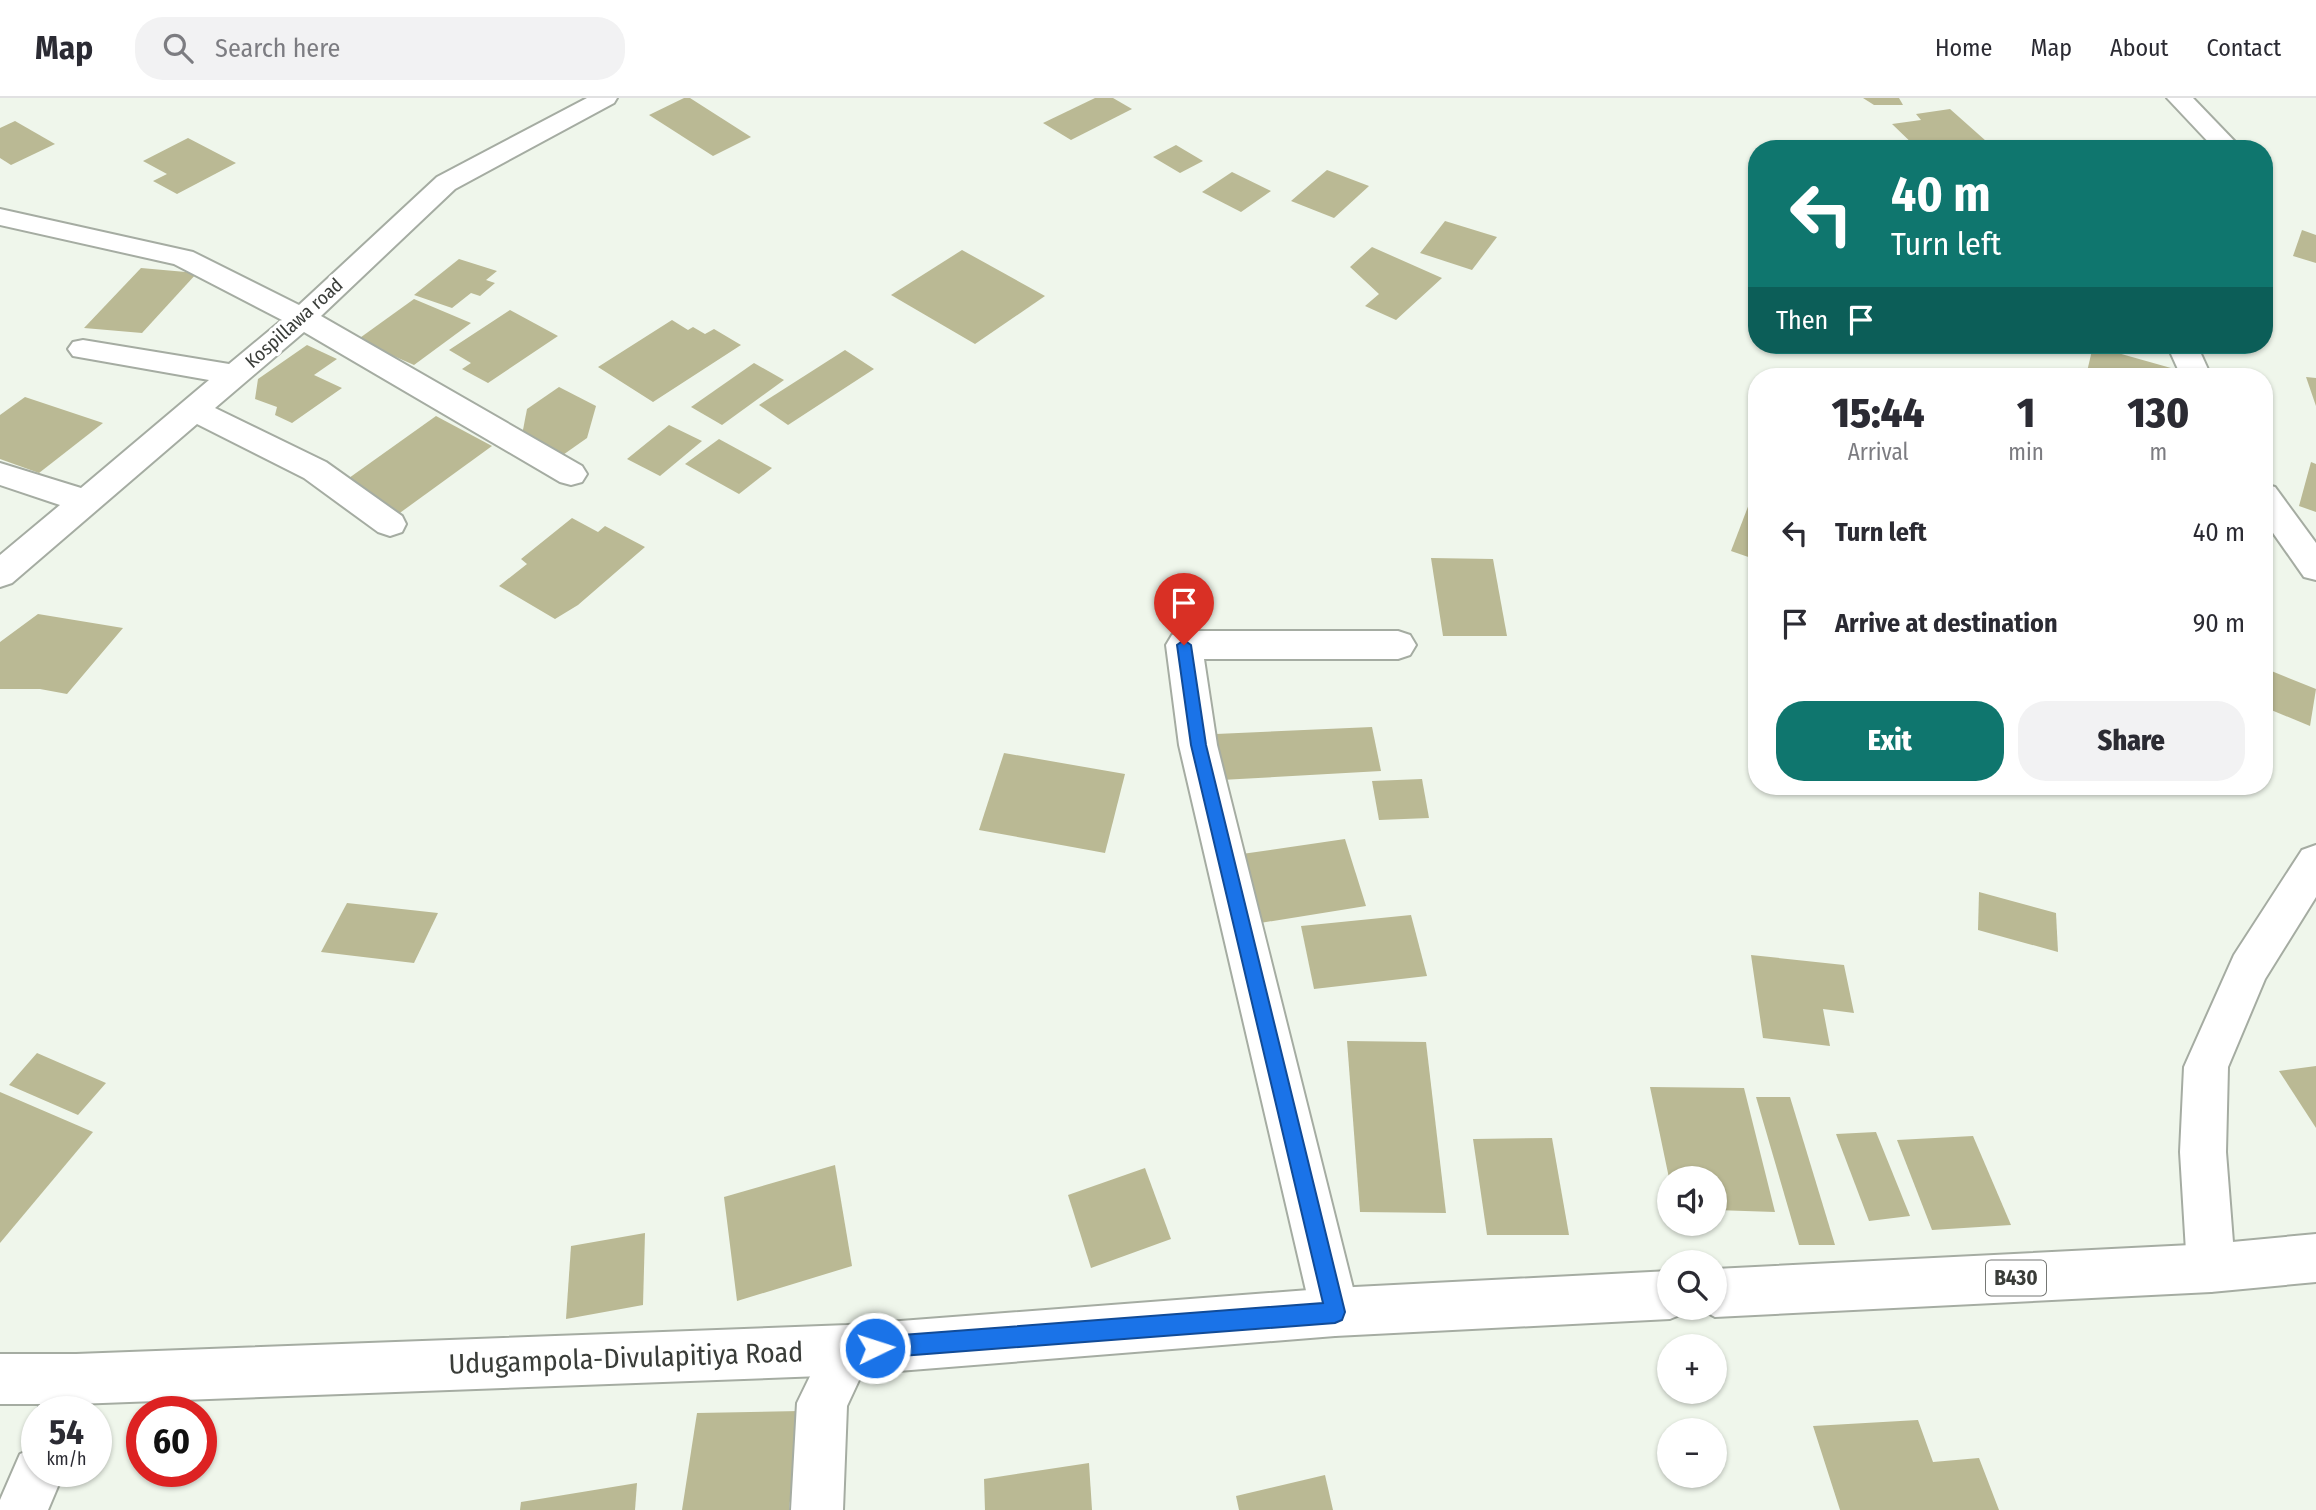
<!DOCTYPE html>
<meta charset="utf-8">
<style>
:root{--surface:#fff;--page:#f2f2f3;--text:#2b2b33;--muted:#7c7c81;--line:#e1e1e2;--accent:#0f766e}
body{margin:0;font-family:"Fira Sans Condensed",sans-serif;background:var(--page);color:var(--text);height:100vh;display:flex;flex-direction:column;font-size:26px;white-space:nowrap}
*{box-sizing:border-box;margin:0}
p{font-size:23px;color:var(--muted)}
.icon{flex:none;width:38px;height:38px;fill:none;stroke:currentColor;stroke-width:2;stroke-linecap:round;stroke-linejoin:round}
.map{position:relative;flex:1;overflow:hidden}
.details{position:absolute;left:1748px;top:270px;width:525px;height:427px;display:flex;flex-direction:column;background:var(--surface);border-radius:28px;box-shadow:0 2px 5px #0004}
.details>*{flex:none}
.guide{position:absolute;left:1748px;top:42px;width:525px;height:214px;border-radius:28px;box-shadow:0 2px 5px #0004;background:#0f766e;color:#fff;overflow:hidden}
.controls{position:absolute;left:1657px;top:1068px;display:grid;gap:14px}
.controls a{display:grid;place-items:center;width:70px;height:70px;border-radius:50%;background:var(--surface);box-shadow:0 2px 5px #0004;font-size:35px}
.speed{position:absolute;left:21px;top:1298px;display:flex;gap:14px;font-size:35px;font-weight:700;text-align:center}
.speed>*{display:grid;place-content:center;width:91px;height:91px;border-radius:50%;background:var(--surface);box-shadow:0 2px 5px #0004;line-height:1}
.speed small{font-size:18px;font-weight:400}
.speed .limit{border:10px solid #d22;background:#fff;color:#111}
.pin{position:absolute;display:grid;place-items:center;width:60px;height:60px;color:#fff;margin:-72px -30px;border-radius:50% 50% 50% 0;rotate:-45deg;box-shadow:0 0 7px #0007}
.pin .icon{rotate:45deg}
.me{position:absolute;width:77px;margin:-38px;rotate:86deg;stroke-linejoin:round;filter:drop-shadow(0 0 5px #0008)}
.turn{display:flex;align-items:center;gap:24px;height:147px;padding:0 28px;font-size:32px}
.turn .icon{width:91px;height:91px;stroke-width:2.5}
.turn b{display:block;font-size:49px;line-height:60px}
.then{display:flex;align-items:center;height:66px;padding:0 28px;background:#0003;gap:14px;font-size:26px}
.eta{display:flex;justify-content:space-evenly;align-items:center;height:119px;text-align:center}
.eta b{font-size:42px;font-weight:800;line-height:49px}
.button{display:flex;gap:14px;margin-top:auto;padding:14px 28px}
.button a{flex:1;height:80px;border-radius:28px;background:var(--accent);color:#fff;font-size:28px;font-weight:800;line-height:80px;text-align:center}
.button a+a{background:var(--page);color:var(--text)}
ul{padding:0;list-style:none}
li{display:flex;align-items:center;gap:21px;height:91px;padding:0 28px}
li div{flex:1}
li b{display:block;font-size:26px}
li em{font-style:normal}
header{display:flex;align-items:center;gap:42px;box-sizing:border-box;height:98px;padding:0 35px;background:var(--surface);border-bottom:2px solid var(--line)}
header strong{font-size:33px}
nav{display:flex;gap:38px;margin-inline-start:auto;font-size:24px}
.search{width:490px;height:63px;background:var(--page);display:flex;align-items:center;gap:18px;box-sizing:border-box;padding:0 24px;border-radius:28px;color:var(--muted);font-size:26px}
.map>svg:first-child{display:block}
</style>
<header>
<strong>Map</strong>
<div class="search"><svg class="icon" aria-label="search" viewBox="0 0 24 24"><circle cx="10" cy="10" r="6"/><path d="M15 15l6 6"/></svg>Search here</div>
<nav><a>Home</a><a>Map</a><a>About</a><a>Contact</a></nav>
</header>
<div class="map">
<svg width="2316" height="1412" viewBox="0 0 2316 1412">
<rect width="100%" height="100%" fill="#eff6eb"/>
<!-- building -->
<g fill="#bab994">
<polygon points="684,0 690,0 751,39 713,58 649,17"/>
<polygon points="1095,0 1113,0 1132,11 1071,42 1043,25"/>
<polygon points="1863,0 1899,0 1903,7 1874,7"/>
<polygon points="1950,11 1995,51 1918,51 1892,26 1921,22 1916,16"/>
<polygon points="15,23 55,46 11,67 0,60 0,30"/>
<polygon points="188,40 236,65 177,96 153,83 167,76 143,63"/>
<polygon points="1176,47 1203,63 1180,75 1153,59"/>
<polygon points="1327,72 1369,88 1334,120 1291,103"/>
<polygon points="1232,74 1271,93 1241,114 1202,94"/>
<polygon points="1445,123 1497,139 1472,172 1420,155"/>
<polygon points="2302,132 2316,137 2316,165 2293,158"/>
<polygon points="1372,149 1442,180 1396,222 1365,208 1379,196 1350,169"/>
<polygon points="962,152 1045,198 975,246 891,197"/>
<polygon points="459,161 497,173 486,182 495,185 480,198 471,195 452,210 414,197"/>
<polygon points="141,170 197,175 142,235 84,230"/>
<polygon points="414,201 471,225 414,267 357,242"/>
<polygon points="510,212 558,238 488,285 462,271 471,265 449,252"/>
<polygon points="672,222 688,232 693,229 705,236 714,231 741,247 653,304 598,269"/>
<polygon points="307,247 337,261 314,277 342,290 292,325 275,317 277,309 255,301 258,281"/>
<polygon points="2093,248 2171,270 2169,278 2086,278"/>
<polygon points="845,252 874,271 788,327 759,307"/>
<polygon points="754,265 784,282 722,327 691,309"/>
<polygon points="2306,279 2316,280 2316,308"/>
<polygon points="559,289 596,308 587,340 560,359 522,337 527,311"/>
<polygon points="25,299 103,325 39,375 0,361 0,317"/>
<polygon points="436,318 492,348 397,417 342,385"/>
<polygon points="669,327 702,343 660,378 627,361"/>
<polygon points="719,341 772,370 739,396 685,366"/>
<polygon points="2311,364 2316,366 2316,414 2299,408"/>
<polygon points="1749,406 1757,408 1757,462 1731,453"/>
<polygon points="572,420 598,434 605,428 645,449 578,507 555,521 499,488 527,466 521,461"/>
<polygon points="1431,460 1493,461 1507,538 1443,538"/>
<polygon points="38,516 123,530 67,596 40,591 0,591 0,544"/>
<polygon points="2264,570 2316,591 2310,628 2264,609"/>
<polygon points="1372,629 1381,673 1221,682 1216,636"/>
<polygon points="1004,655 1125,676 1105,755 979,732"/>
<polygon points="1422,681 1429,720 1379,722 1372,683"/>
<polygon points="1345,741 1366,808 1260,825 1242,756"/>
<polygon points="1979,794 2056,815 2058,854 1978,832"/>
<polygon points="347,805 438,815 414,865 321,854"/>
<polygon points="1411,817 1427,878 1314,891 1301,828"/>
<polygon points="1751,857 1844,867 1854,915 1823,911 1830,948 1763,940"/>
<polygon points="1347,943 1426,944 1446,1115 1360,1114"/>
<polygon points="37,955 106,985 78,1017 9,987"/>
<polygon points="2316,968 2316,1030 2279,973"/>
<polygon points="1650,989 1744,990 1775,1114 1715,1112 1715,1080 1669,1080"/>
<polygon points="0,994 93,1034 0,1145"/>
<polygon points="1756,999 1790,999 1835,1147 1799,1147"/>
<polygon points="1876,1034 1910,1118 1869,1123 1836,1036"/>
<polygon points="1973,1038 2011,1127 1932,1132 1897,1042"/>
<polygon points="1552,1040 1569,1137 1487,1137 1473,1041"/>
<polygon points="835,1067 852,1168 737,1203 724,1099"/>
<polygon points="1145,1070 1171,1141 1091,1170 1068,1097"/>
<polygon points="645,1135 643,1207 566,1221 571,1148"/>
<polygon points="800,1313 789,1412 682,1412 697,1315"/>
<polygon points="1918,1322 1933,1364 1979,1360 1999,1412 1840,1412 1813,1328"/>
<polygon points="1089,1365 1092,1412 985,1412 984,1381"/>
<polygon points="1325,1377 1333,1412 1239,1412 1236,1398"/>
<polygon points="637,1385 635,1412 520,1412 521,1404"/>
</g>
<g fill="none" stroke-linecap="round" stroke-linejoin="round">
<!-- street casing -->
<g stroke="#a5aca2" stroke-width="4">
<g id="street">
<polygon points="587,0 617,0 614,5 455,91 321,218 582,368 587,376 582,384 571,387 560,384 304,234 215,310 326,364 402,418 406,426 402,434 390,438 378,434 304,380 197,326 12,485 0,489 0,457 60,407 0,387 0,365 81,390 209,282 73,258 68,251 73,244 83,242 229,266 282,222 174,166 0,127 0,111 193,154 299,207 437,79"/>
<polygon points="2167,0 2193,0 2242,51 2215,51"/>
<polygon points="2167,247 2197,247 2211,278 2181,278"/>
<polygon points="2264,386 2275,389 2316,445 2316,482 2304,479 2264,422"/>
<polygon points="1184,533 1398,533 1410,537 1416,547 1410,557 1398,561 1204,561 1217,647 1359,1214 1352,1231 1335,1238 1318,1231 1311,1214 1179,647 1166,547 1172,537"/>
<polygon points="2316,747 2316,799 2265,881 2228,969 2226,1054 2235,1170 2228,1187 2211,1194 2194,1187 2187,1170 2180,1054 2184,969 2234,857 2302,752"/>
<polygon points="848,1227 865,1235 873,1252 847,1308 843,1412 791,1412 797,1305 831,1235"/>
<polygon points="76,1256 94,1263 101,1281 87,1314 37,1314 58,1263"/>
<polygon points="37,1349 37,1374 64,1374 48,1412 0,1412 0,1402 20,1356"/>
</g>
</g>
<!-- primary casing -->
<g stroke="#a5aca2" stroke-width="4">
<g id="primary">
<polygon points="2316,1136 2316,1184 2211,1194 1715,1219 1697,1209 1715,1209 1715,1171 2211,1146"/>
<polygon points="1670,1173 1670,1209 1689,1209 1687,1214 1670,1221 1335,1238 848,1277 76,1306 0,1306 0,1256 76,1256 848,1227 1335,1190"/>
</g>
</g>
<!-- street -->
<use href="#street" fill="#fff" fill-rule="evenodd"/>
<!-- primary -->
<use href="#primary" fill="#fff" fill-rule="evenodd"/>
</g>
<!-- route -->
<polygon fill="#1a73e8" stroke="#114b97" stroke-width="2" points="1184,542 1191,547 1206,647 1345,1214 1342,1222 1335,1225 875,1260 867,1257 864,1250 867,1242 875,1239 1323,1205 1191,647 1177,547"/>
<g text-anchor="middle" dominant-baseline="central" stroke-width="7" stroke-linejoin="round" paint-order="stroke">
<!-- far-street labels -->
<g font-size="19" fill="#3a3d39" stroke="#fff">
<text transform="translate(294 225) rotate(-42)">Kospillawa road</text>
</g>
<!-- shield labels -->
<rect fill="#fff" stroke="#757774" stroke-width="2" x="1986" y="1162.5" width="60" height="35" rx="5"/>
<g font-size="21" font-weight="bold" fill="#3a3d39">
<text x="2016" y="1180">B430</text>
</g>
<!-- near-street labels -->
<g font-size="28" fill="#3a3d39" stroke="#fff">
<text transform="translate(626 1260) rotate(-2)">Udugampola-Divulapitiya Road</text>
</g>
</g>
</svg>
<div class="controls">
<a><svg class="icon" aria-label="sound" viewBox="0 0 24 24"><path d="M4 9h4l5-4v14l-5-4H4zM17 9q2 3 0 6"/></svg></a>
<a><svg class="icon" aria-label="search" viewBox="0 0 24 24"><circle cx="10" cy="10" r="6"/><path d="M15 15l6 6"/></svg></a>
<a>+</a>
<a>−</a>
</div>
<div class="speed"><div>54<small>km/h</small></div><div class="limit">60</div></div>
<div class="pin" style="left:1184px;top:547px;background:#d93025"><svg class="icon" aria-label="arrive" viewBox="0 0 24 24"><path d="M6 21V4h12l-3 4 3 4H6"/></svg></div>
<svg class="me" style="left:875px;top:1250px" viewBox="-20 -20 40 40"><circle r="17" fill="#1a73e8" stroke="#fff" stroke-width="3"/><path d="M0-11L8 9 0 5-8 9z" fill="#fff"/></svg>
<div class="guide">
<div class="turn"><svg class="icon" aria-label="left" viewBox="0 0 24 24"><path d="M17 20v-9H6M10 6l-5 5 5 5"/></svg><div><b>40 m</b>Turn left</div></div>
<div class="then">Then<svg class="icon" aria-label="arrive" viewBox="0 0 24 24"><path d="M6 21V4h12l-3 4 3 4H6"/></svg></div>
</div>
<section class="details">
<div class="eta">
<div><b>15:44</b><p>Arrival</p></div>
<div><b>1</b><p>min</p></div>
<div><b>130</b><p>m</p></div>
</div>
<ul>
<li><svg class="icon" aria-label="left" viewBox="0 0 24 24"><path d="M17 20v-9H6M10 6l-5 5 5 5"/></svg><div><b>Turn left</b></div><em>40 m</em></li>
<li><svg class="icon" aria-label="arrive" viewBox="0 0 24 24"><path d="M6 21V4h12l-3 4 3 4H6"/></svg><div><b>Arrive at destination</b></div><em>90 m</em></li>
</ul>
<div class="button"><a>Exit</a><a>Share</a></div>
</section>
</div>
